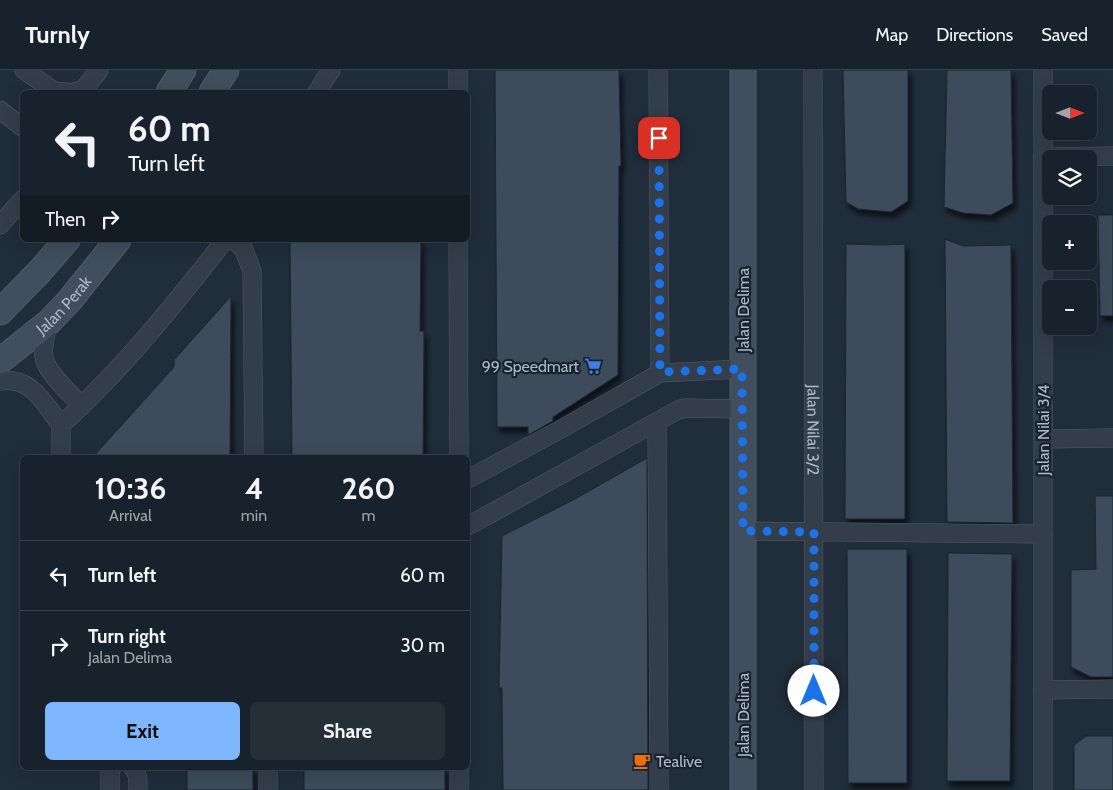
<!DOCTYPE html>
<meta charset="utf-8">
<style>
:root{--surface:#18222c;--page:#252f38;--text:#f1f3f6;--muted:#9fa4a9;--line:#363f48;--accent:#7db6fd}
body{margin:0;font-family:Cabin,sans-serif;background:var(--page);color:var(--text);height:100vh;display:flex;flex-direction:column;font-size:19px;white-space:nowrap}
*{box-sizing:border-box;margin:0}
p{font-size:16px;color:var(--muted)}
.icon{flex:none;width:28px;height:28px;fill:none;stroke:currentColor;stroke-width:2;stroke-linecap:round;stroke-linejoin:round}
.map{position:relative;flex:1;overflow:hidden}
.side{position:absolute;left:20px;top:385px;width:450px;height:315px;display:flex;flex-direction:column;background:var(--surface);border-radius:8px;box-shadow:0 5px 20px #0002,0 0 0 1px var(--line)}
.side>*{flex:none}
.top-card{position:absolute;left:20px;top:20px;width:450px;height:152px;border-radius:8px;box-shadow:0 5px 20px #0002,0 0 0 1px var(--line);background:#18222c;color:var(--text);overflow:hidden}
.needle{width:32px;rotate:90deg}
.tools{position:absolute;left:1042px;top:15px;display:grid;gap:10px}
.tools a{display:grid;place-items:center;width:55px;height:55px;border-radius:8px;background:var(--surface);box-shadow:0 5px 20px #0002,0 0 0 1px var(--line);font-size:25px}
.pin{position:absolute;display:grid;place-items:center;width:42px;height:42px;color:#fff;margin:-21px;border-radius:10px;box-shadow:0 2px 8px #0006}
.me{position:absolute;width:55px;margin:-28px;rotate:0deg;stroke-linejoin:round;filter:drop-shadow(0 0 4px #0008)}
.turn{display:flex;align-items:center;gap:18px;height:105px;padding:0 25px;font-size:22px}
.turn .icon{width:65px;height:65px;stroke-width:2.5}
.turn b{display:block;font-size:35px;line-height:42px}
.then{display:flex;align-items:center;height:48px;padding:0 25px;background:#0003;gap:10px;font-size:19px}
.eta{display:flex;justify-content:space-evenly;align-items:center;height:85px;text-align:center}
.eta b{font-size:30px;font-weight:700;line-height:35px}
.button{display:flex;gap:10px;margin-top:auto;padding:10px 25px}
.button a{flex:1;height:58px;border-radius:8px;background:var(--accent);color:#111;font-size:20px;font-weight:700;line-height:58px;text-align:center}
.button a+a{background:var(--page);color:var(--text)}
ul{padding:0;list-style:none}
li{display:flex;align-items:center;gap:15px;height:70px;padding:0 25px;border-top:1px solid var(--line)}
li div{flex:1}
li b{display:block;font-size:19px}
li em{font-style:normal}
header{display:flex;align-items:center;gap:30px;box-sizing:border-box;height:70px;padding:0 25px;background:var(--surface);border-bottom:1px solid var(--line)}
header strong{font-size:24px}
nav{display:flex;gap:28px;margin-inline-start:auto;font-size:18px}
.map>svg:first-child{display:block}
</style>
<header>
<strong>Turnly</strong>
<nav><a>Map</a><a>Directions</a><a>Saved</a></nav>
</header>
<div class="map">
<svg width="1113" height="720" viewBox="0 0 1113 720">
<defs>
<filter id="shadow"><feDropShadow dx="3" dy="5.5" stdDeviation="2.5" flood-color="#0009"/></filter>
</defs>
<rect width="100%" height="100%" fill="#202d3a"/>
<!-- building -->
<g fill="#3c4b5a" stroke="#1b2531" filter="url(#shadow)">
<polygon points="495,0 619,0 621,96 619,96 618,305 553,347 553,351 528,365 528,357 497,357"/>
<polygon points="843,0 908,0 908,131 891,142 858,139 846,132"/>
<polygon points="947,0 1011,0 1013,133 991,145 963,143 944,137"/>
<polygon points="1098,145 1113,145 1113,246 1100,246"/>
<polygon points="945,169 963,176 1011,175 1013,453 947,452"/>
<polygon points="290,170 421,170 420,261 424,261 423,388 292,388"/>
<polygon points="846,174 883,175 905,174 905,449 845,449"/>
<polygon points="231,226 230,388 92,388 174,297 174,290"/>
<polygon points="647,388 648,720 503,720 502,618 499,618 502,466 575,429"/>
<polygon points="1095,426 1113,426 1113,607 1091,607 1071,597 1071,500 1096,499"/>
<polygon points="847,479 907,479 907,713 848,713"/>
<polygon points="948,483 1012,484 1010,711 947,711"/>
<polygon points="1086,666 1113,666 1113,720 1074,720 1074,675"/>
<rect x="187" y="698" width="66" height="22"/>
<rect x="304" y="698" width="141" height="22"/>
</g>
<g fill="none" stroke-linecap="round" stroke-linejoin="round">
<!-- street casing -->
<g stroke="#515c68" stroke-width="19">
<g id="street">
<polyline points="24,0 54,21 67,22"/>
<polyline points="458,0 458,22"/>
<polyline points="658,0 660,303"/>
<path id="s1" d="M813 0 814 720"/>
<polyline points="1043,0 1043,720"/>
<polyline points="74,22 84,19 99,0"/>
<polyline points="317,22 331,0"/>
<polyline points="0,40 22,57"/>
<polyline points="1043,87 1113,86"/>
<polyline points="0,155 22,130"/>
<polyline points="234,170 244,180 252,201 254,388"/>
<polyline points="458,170 459,388"/>
<path d="M49 252C46 263 42 275 44 287 46 303 71 324 82 336"/>
<path d="M0 311C32 306 44 334 61 355"/>
<polyline points="657,352 659,720"/>
<polyline points="1043,369 1113,368"/>
<path d="M61 388V355C122 300 174 235 225 170"/>
<polyline points="468,409 561,359 660,303 742,299"/>
<polyline points="468,456 678,340 685,338 743,339"/>
<polyline points="743,461 1043,464"/>
<polyline points="1043,620 1113,619"/>
<path d="M133 698C139 704 138 712 138 720"/>
<polyline points="268,698 268,720"/>
<polyline points="459,698 459,720"/>
<polyline points="110,720 110,700 112,698"/>
</g>
</g>
<!-- secondary casing -->
<g stroke="#515c68" stroke-width="27">
<g id="secondary">
<polyline points="169,22 183,0"/>
<polyline points="212,22 226,0"/>
<polyline points="0,242 40,201 67,170"/>
<path id="s2" d="M0 291 49 252 70 230 118 170"/>
<polyline points="743,720 743,0"/>
</g>
</g>
<!-- street -->
<use href="#street" stroke="#343e4a" stroke-width="18"/>
<!-- secondary -->
<use href="#secondary" stroke="#414e5d" stroke-width="25"/>
</g>
<g fill="none" stroke-linecap="round" stroke-linejoin="round">
<!-- route -->
<polyline stroke="#1a73e8" stroke-width="9" stroke-dasharray="0 16.2" points="659,68 660,302 742,299 743,461 814,462 814,621"/>
</g>
<!-- icons -->
<defs>
<g id="supermarket-bare" transform="scale(1.35)"><path d="M-6-5.5h2.5l.6 2H6L4.5 2H-2.5L-4.4-4H-6ZM-1.5 3.2a1.3 1.3 0 1 0 .1 0ZM3 3.2a1.3 1.3 0 1 0 .1 0Z" fill="#3f7fe0" stroke="#19232f" stroke-width="2.5" paint-order="stroke"/></g>
<g id="cafe-bare" transform="scale(1.35)"><path d="M-5.5-4.5H6V0H3Q3 3.5 0 3.5H-2.5Q-5.5 3.5-5.5 0ZM3-3.2v2h1.7v-2ZM-6 4.5H4V6H-6Z" fill="#e8710a" stroke="#19232f" stroke-width="2.5" paint-order="stroke"/></g>
</defs>
<g fill-rule="evenodd">
<use href="#supermarket-bare" x="593" y="296"/>
<use href="#cafe-bare" x="642" y="691"/>
</g>
<g text-anchor="middle" dominant-baseline="central" stroke-width="4.5" stroke-linejoin="round" paint-order="stroke">
<!-- street labels -->
<g font-size="16" fill="#aeb9c7" stroke="#19232f">
<text stroke="none"><textPath href="#s2" startOffset="85">Jalan Perak</textPath></text>
<text transform="translate(743 240) rotate(-90)">Jalan Delima</text>
<text stroke="none"><textPath href="#s1" startOffset="360">Jalan Nilai 3/2</textPath></text>
<text transform="translate(1043 360) rotate(-90)">Jalan Nilai 3/4</text>
<text transform="translate(743 645) rotate(-90)">Jalan Delima</text>
</g>
<!-- poi labels -->
<g font-size="16" fill="#aeb9c7" stroke="#19232f" text-anchor="end">
<text x="579" y="296">99 Speedmart</text>
<text x="656" y="691" text-anchor="start">Tealive</text>
</g>
</g>
</svg>
<div class="tools">
<a><svg class="needle" viewBox="-14 -14 28 28"><path d="M0-13l5 13h-10z" fill="#e53935"/><path d="M0 13l5-13h-10z" fill="#9fa4a9"/></svg></a>
<a><svg class="icon" aria-label="layers" viewBox="0 0 24 24"><path d="M12 4l9 5-9 5-9-5zM3 14l9 5 9-5"/></svg></a>
<a>+</a>
<a>−</a>
</div>
<div class="pin" style="left:659px;top:68px;background:#d93025"><svg class="icon" aria-label="arrive" viewBox="0 0 24 24"><path d="M6 21V4h12l-3 4 3 4H6"/></svg></div>
<svg class="me" style="left:814px;top:621px" viewBox="-20 -20 40 40"><circle r="19" fill="#fff"/><path d="M0-13L10 11 0 6-10 11z" fill="#1a73e8"/></svg>
<div class="top-card">
<div class="turn"><svg class="icon" aria-label="left" viewBox="0 0 24 24"><path d="M17 20v-9H6M10 6l-5 5 5 5"/></svg><div><b>60 m</b>Turn left</div></div>
<div class="then">Then<svg class="icon" aria-label="right" viewBox="0 0 24 24"><path d="M7 20v-9h11M14 6l5 5-5 5"/></svg></div>
</div>
<section class="side">
<div class="eta">
<div><b>10:36</b><p>Arrival</p></div>
<div><b>4</b><p>min</p></div>
<div><b>260</b><p>m</p></div>
</div>
<ul>
<li><svg class="icon" aria-label="left" viewBox="0 0 24 24"><path d="M17 20v-9H6M10 6l-5 5 5 5"/></svg><div><b>Turn left</b></div><em>60 m</em></li>
<li><svg class="icon" aria-label="right" viewBox="0 0 24 24"><path d="M7 20v-9h11M14 6l5 5-5 5"/></svg><div><b>Turn right</b><p>Jalan Delima</p></div><em>30 m</em></li>
</ul>
<div class="button"><a>Exit</a><a>Share</a></div>
</section>
</div>
